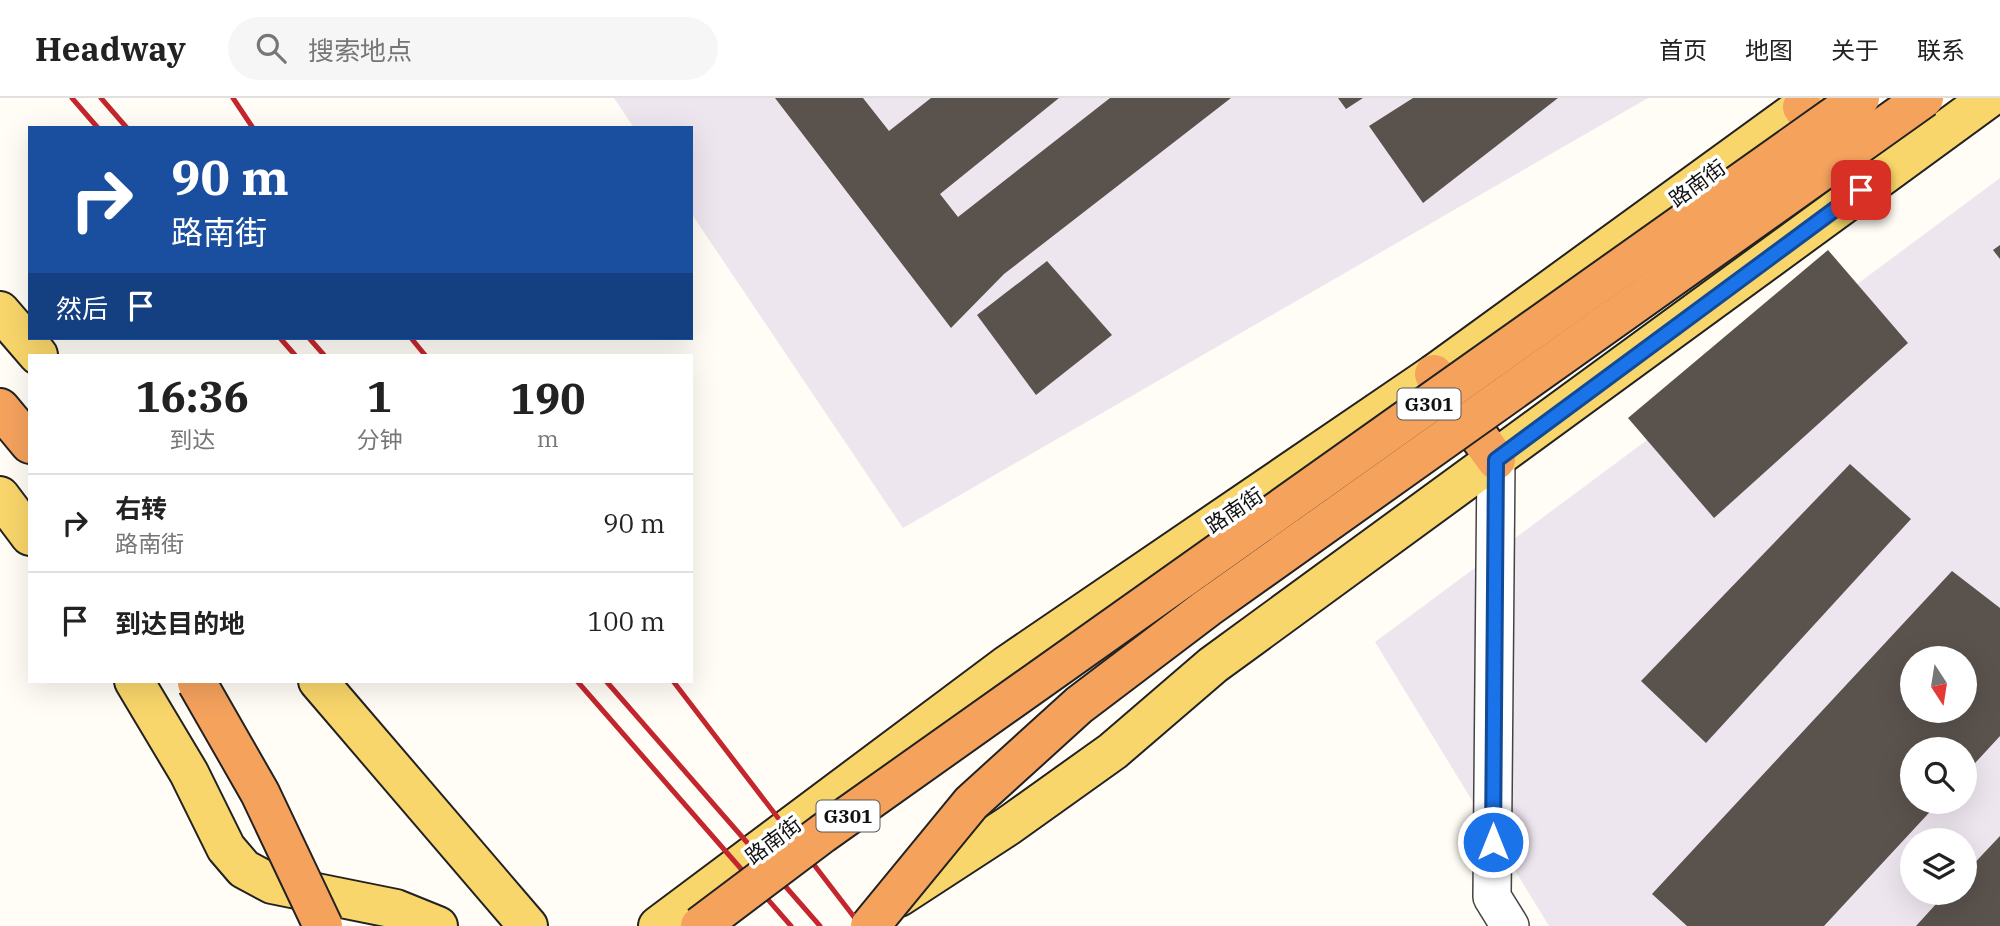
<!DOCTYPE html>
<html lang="zh">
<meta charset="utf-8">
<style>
:root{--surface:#fff;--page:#f6f6f6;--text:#222;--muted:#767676;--line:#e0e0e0}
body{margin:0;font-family:"IBM Plex Serif","Noto Sans SC",serif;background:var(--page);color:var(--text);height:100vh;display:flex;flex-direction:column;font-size:26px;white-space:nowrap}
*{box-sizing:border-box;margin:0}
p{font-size:23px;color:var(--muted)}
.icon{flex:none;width:38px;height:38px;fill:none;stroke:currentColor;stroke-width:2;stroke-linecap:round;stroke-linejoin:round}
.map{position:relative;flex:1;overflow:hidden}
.details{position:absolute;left:28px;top:256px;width:665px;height:329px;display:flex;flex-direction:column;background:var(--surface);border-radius:0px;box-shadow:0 7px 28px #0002}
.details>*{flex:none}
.banner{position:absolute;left:28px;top:28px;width:665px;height:214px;border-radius:0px;box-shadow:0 7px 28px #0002;background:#1a4fa0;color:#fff;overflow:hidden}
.needle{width:46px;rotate:168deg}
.buttons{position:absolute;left:1900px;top:548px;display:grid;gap:14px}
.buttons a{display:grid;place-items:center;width:77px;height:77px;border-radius:50%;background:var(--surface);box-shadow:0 7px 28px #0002;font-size:35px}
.pin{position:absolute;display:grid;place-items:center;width:60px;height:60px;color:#fff;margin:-30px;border-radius:14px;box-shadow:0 4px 10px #0006}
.me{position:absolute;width:77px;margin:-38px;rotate:0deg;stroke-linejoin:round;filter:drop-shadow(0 0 5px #0008)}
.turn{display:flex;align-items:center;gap:24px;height:147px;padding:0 28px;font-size:32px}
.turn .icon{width:91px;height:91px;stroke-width:2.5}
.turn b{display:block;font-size:49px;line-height:60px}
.then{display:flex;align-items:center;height:66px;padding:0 28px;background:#0003;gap:14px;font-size:26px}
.eta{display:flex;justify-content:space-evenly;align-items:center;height:119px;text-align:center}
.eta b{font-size:42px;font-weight:800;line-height:49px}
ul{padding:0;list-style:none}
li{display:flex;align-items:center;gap:21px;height:98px;padding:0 28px;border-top:2px solid var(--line)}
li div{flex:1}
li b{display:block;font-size:26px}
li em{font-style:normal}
header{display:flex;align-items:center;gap:42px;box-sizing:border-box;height:98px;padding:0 35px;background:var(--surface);border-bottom:2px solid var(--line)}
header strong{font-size:33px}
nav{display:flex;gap:38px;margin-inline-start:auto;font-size:24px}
.search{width:490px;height:63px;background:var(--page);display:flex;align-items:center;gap:18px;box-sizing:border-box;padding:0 24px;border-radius:38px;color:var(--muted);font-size:26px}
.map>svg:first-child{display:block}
</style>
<header>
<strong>Headway</strong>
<div class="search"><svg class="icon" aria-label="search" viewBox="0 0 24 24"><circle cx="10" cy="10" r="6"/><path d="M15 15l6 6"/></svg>搜索地点</div>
<nav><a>首页</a><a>地图</a><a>关于</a><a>联系</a></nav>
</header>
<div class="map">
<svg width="2000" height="828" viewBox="0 0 2000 828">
<rect width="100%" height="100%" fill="#fffdf5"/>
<!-- industrial -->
<g fill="#eee6ef" fill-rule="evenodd">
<polygon points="614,0 1648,0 903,430 691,115 691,30 634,30"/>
<path d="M2000 80V828H1549L1375 544ZM1913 560H1965V612H1913ZM1913 651H1965V704H1913ZM1913 742H1965V794H1913Z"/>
</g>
<!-- building -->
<g fill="#5a524d" fill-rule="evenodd">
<polygon points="775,0 863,0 889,33 931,0 1059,0 940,96 958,119 1110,0 1231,0 1004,176 951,230"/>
<polygon points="1338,0 1363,0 1346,11"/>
<polygon points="1413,0 1558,0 1423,105 1369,28"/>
<polygon points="2000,147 2000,161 1993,152"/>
<polygon points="1828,152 1908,245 1714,420 1628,320"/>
<polygon points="1047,163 1112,237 1036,297 977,217"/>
<polygon points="1850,366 1911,421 1706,645 1641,583"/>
<path d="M1952 473 2000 510V638L1965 676V651H1913V704H1939L1824 828H1687L1652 796ZM1913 560H1965V612H1913Z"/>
<polygon points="2000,738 2000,828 1916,828 1947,794 1965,794 1965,775"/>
</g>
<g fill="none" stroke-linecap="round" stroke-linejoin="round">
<!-- minor casing -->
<g stroke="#444" stroke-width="40">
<polyline id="minor" points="1496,362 1492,799 1510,828"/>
</g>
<!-- major casing -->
<g stroke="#222" stroke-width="42">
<g id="major">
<polyline points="0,213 38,257"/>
<polyline points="0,398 30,438"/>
<polyline points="134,583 189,675 226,750 244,771 272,786 396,811 438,828"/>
<polyline points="318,583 528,828"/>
<polyline points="899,799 1008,728 1113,653 1213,567 1989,0"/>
<polyline points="658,828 1007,567 1434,276 1814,0"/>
</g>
</g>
<!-- highway casing -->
<g stroke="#222" stroke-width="42">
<g id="highway">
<polyline points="1802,9 1861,92"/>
<polyline points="1434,276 1496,362"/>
<polyline points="0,310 30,346"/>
</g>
</g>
<!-- minor -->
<use href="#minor" stroke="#fff" stroke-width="37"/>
<!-- major -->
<use href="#major" stroke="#f9d66b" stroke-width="38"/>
<!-- highway -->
<use href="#highway" stroke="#f5a25d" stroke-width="38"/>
<!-- rail -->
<g stroke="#c4262e" stroke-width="5">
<polyline points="72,0 98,30"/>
<polyline points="101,0 127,30"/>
<polyline points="233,0 253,30"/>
<polyline points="280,240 295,257"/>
<polyline points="309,240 324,257"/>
<polyline points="411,240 425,257"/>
<polyline points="577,583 791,828"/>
<polyline points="606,583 820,828"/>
<polyline points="673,583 861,828"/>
</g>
<!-- highway-bridge casing -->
<g stroke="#222" stroke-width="42" stroke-linecap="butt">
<g id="highway-bridge">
<polyline points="197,585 260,695 323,828"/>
<polyline points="700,828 822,736 1860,0"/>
<polyline points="870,828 971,705 1079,607 1207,510 1924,0"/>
</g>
</g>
<!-- highway-bridge -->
<use href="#highway-bridge" stroke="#f5a25d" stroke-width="38"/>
</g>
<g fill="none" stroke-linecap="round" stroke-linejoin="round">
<!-- route casing -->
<g stroke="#114b97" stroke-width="18">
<polyline id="route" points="1493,744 1496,362 1861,92"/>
</g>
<!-- route -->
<use href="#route" stroke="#1a73e8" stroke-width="12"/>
</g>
<g text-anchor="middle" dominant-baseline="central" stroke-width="7" stroke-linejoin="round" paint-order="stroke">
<!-- shield labels -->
<g fill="#fff" stroke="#585858" stroke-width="2">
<rect x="1397.5" y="290.5" width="63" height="31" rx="5"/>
<rect x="816.5" y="702.5" width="63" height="31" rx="5"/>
</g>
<g font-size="19" font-weight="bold" fill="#111">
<text x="1429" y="306">G301</text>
<text x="848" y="718">G301</text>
</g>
<!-- street labels -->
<g font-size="21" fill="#111" stroke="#fff">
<text transform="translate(1697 85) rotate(-36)">路南街</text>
<text transform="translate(1234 412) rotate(-34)">路南街</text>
<text transform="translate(773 742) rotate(-37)">路南街</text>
</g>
</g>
</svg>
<div class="buttons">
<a><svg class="needle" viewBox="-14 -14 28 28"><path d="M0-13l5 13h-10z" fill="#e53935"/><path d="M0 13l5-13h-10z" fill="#767676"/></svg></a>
<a><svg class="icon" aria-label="search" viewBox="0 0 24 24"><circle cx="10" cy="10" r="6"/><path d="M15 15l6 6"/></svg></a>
<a><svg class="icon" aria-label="layers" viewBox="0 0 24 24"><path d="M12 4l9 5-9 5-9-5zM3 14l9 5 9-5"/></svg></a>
</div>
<div class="pin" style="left:1861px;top:92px;background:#d93025"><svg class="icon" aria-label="arrive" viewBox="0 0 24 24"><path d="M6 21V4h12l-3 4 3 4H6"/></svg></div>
<svg class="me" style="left:1493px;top:744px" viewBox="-20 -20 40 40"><circle r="17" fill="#1a73e8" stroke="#fff" stroke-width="3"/><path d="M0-11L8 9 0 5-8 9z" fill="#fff"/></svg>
<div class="banner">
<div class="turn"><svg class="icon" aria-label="right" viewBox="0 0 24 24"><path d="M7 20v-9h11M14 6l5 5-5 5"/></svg><div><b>90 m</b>路南街</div></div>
<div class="then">然后<svg class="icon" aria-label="arrive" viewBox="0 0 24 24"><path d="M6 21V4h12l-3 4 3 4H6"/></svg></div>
</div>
<section class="details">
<div class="eta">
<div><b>16:36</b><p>到达</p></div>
<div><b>1</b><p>分钟</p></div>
<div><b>190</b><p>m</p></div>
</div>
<ul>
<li><svg class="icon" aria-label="right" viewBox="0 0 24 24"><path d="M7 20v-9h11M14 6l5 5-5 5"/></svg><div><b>右转</b><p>路南街</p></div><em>90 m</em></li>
<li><svg class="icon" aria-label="arrive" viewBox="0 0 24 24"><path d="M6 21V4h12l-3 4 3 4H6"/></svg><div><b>到达目的地</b></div><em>100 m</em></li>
</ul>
</section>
</div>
